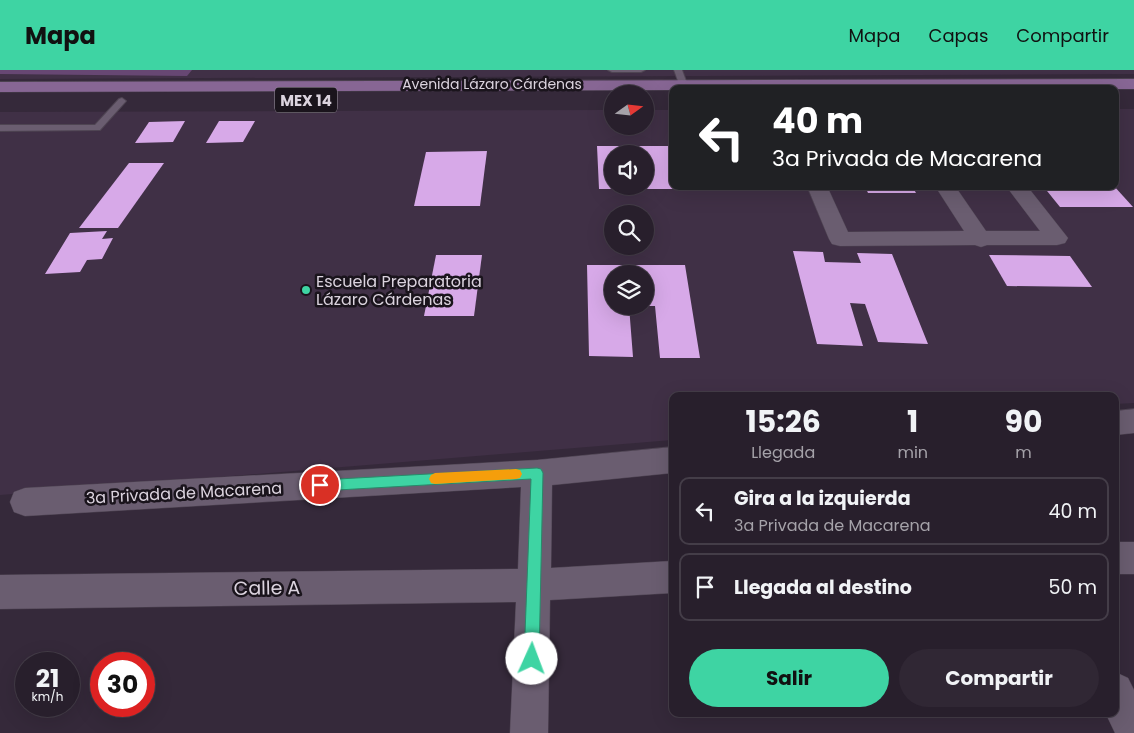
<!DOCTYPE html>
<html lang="es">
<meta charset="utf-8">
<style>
:root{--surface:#281f2c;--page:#302734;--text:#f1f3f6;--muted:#a5a2a9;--line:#443d48;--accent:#3ed4a3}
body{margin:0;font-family:Poppins,sans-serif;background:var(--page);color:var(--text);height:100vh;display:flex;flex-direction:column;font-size:19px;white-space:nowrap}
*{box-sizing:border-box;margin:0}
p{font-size:16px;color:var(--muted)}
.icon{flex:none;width:28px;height:28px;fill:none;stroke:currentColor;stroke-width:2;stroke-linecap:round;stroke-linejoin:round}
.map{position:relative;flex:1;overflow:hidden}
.sheet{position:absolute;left:669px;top:322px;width:450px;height:325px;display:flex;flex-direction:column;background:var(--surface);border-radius:10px;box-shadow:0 5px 20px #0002,0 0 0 1px var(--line)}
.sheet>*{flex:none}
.top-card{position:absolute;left:669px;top:15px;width:450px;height:105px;border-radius:10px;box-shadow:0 5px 20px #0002,0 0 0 1px var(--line);background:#202124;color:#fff;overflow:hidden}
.needle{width:32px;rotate:75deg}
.fabs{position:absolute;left:604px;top:15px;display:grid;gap:10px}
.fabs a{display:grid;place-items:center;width:50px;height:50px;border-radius:50%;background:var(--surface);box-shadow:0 5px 20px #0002,0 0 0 1px var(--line);font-size:25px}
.speed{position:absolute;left:15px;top:582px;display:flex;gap:10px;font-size:25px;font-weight:700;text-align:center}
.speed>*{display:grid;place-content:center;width:65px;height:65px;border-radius:50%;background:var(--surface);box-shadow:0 5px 20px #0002,0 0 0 1px var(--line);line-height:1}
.speed small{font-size:12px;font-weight:400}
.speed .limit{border:8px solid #d22;background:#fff;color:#111}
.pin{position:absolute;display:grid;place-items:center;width:42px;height:42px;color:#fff;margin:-21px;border:2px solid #fff;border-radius:50%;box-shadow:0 1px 5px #0007}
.me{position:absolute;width:55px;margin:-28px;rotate:2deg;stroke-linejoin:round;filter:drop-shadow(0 0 4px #0008)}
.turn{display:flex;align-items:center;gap:18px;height:105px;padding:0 20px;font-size:22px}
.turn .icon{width:65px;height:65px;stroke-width:2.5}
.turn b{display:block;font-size:35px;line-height:42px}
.eta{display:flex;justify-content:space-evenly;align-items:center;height:85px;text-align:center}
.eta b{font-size:30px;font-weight:700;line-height:35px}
.primary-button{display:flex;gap:10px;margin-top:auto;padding:10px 20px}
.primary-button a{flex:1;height:58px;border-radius:30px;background:var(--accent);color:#111;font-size:20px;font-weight:700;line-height:58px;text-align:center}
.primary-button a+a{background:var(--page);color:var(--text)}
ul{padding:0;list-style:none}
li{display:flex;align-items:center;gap:15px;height:68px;margin:0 10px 8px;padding:0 10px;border:2px solid var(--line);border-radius:10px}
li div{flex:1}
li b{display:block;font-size:19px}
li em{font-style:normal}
header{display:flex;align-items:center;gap:30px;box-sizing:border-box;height:70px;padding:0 25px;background:var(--accent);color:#111}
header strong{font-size:24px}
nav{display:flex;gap:28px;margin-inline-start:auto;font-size:18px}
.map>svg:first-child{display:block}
</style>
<header>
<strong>Mapa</strong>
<nav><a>Mapa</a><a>Capas</a><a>Compartir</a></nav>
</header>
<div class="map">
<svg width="1134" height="663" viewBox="0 0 1134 663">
<rect width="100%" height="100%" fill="#35293a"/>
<!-- built -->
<g fill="#403046" fill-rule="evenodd">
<polygon points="0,0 1134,0 1134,4 0,9"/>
<path d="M1115 39H1134V333L1115 334V326H672V370L0 425V42L612 40V56H645V40H672V116H1115ZM612 84H645V116H612ZM612 144H645V176H612ZM612 204H645V236H612Z"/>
</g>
<!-- green -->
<polygon fill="#674773" points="0,0 192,0 187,6 0,4"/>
<!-- building -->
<g fill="#d7a9e8" fill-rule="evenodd">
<polygon points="185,51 173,72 135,73 149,52"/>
<polygon points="219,51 255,51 243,72 206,73"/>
<path d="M597 76H672V116H693V119H599ZM612 84H645V116H612Z"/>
<polygon points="487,81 480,136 414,136 426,82"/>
<polygon points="129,93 164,93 118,158 79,158"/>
<polygon points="865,116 912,116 916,123 868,123"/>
<polygon points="1043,116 1114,116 1133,137 1060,137"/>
<polygon points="107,161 102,169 113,168 102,189 87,190 80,202 45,204 70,163"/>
<polygon points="793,181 823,182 825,192 861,193 857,183 892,184 928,274 878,272 865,234 850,233 863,276 817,274"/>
<polygon points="436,185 482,185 474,246 424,246"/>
<polygon points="989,185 1070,186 1092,217 1007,216"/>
<polygon points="587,195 685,195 700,288 660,288 655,236 645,236 645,204 612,204 612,236 629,236 633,287 589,286"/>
</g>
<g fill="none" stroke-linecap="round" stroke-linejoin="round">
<!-- lane casing -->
<g stroke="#4e4452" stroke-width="2">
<g id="lane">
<polygon points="608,0 645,0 641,2 612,2"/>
<polygon points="674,0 682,0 689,19 681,19"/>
<polygon points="122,28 126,31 100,60 0,61 0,55 95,55 119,29"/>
</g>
</g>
<!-- street casing -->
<g stroke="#4e4452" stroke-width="1">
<g id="street">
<polygon points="807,116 827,116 848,162 964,161 935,116 955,116 986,161 1040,161 1006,116 1027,116 1068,168 1065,173 1057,175 987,175 981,177 975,175 840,176 832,174 829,169"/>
<polygon points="1134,339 1134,363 1115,365 1115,341"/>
<polygon points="672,377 672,403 552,415 551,498 672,491 672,523 550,530 548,663 510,663 516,532 0,539 0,505 518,499 521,417 25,446 14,442 10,432 14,422 25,418 537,390"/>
<rect x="1115" y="472" width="19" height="32"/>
<polygon points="1115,602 1128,608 1134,620 1134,663 1115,663 1106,644 1115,644"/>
</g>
</g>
<!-- primary casing -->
<g stroke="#4e4452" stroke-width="1">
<polygon id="primary" points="1134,9 1134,19 672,19 672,20 0,22 0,12"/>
</g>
<!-- lane -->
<use href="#lane" fill="#6a5d70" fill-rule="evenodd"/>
<!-- street -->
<use href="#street" fill="#6a5d70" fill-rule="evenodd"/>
<!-- primary -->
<use href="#primary" fill="#876694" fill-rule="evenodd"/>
</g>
<!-- route -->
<polygon fill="#3ed4a3" stroke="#288a6a" points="537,398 541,399 543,403 539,589 537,594 532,596 526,594 524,589 531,409 320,421 316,419 314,415 316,411 320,410"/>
<!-- slow -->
<polygon fill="#f59e0b" points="516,399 520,400 522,404 520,408 516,409 435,414 431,413 429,409 431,405 435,403"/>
<!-- markers -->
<circle fill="#3ed4a3" stroke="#1a141c" stroke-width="2" cx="306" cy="220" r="5"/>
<g text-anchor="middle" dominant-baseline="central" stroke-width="5" stroke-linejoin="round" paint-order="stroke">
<!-- far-street labels -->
<g font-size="14" fill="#dbd3de" stroke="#1a141c">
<text x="492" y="14">Avenida Lázaro Cárdenas</text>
</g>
<!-- shield labels -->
<rect fill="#1a141c" stroke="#a19aa4" stroke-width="1" x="275" y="17.5" width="62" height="25" rx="4"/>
<g font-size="15" font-weight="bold" fill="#dbd3de">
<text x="306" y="30">MEX 14</text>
</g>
<!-- poi labels -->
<g font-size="16" fill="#dbd3de" stroke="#1a141c" text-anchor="start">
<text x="316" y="211">Escuela Preparatoria<tspan x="316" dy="18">Lázaro Cárdenas</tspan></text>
</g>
<!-- street labels -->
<g font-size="16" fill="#dbd3de" stroke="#1a141c">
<text transform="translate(184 423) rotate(-3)">3a Privada de Macarena</text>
</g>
<!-- near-street labels -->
<g font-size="19" fill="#dbd3de" stroke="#1a141c">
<text transform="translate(267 518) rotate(-1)">Calle A</text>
</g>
</g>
</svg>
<div class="fabs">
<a><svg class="needle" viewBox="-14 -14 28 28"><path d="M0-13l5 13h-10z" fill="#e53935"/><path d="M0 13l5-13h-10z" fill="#a5a2a9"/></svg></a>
<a><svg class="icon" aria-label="sound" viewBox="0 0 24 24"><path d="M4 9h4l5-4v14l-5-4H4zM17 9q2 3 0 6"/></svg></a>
<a><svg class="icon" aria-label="search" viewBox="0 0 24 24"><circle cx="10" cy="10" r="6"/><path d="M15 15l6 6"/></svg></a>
<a><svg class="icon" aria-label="layers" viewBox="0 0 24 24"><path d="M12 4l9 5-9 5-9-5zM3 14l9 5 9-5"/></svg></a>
</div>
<div class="speed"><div>21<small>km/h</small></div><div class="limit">30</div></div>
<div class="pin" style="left:320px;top:415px;background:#d93025"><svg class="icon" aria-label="arrive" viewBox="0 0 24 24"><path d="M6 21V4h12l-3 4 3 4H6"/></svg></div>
<svg class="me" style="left:532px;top:589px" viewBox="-20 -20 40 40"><circle r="19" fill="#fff"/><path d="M0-13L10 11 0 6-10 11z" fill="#3ed4a3"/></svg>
<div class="top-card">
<div class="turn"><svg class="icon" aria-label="left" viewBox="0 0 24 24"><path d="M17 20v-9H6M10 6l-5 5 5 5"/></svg><div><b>40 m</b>3a Privada de Macarena</div></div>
</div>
<section class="sheet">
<div class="eta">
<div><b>15:26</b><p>Llegada</p></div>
<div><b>1</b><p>min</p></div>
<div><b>90</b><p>m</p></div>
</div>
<ul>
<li><svg class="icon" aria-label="left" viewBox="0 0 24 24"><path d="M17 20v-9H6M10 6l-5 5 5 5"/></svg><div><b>Gira a la izquierda</b><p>3a Privada de Macarena</p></div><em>40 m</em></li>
<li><svg class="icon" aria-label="arrive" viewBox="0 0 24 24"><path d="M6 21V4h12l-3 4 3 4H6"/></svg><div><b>Llegada al destino</b></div><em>50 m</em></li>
</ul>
<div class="primary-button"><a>Salir</a><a>Compartir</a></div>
</section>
</div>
